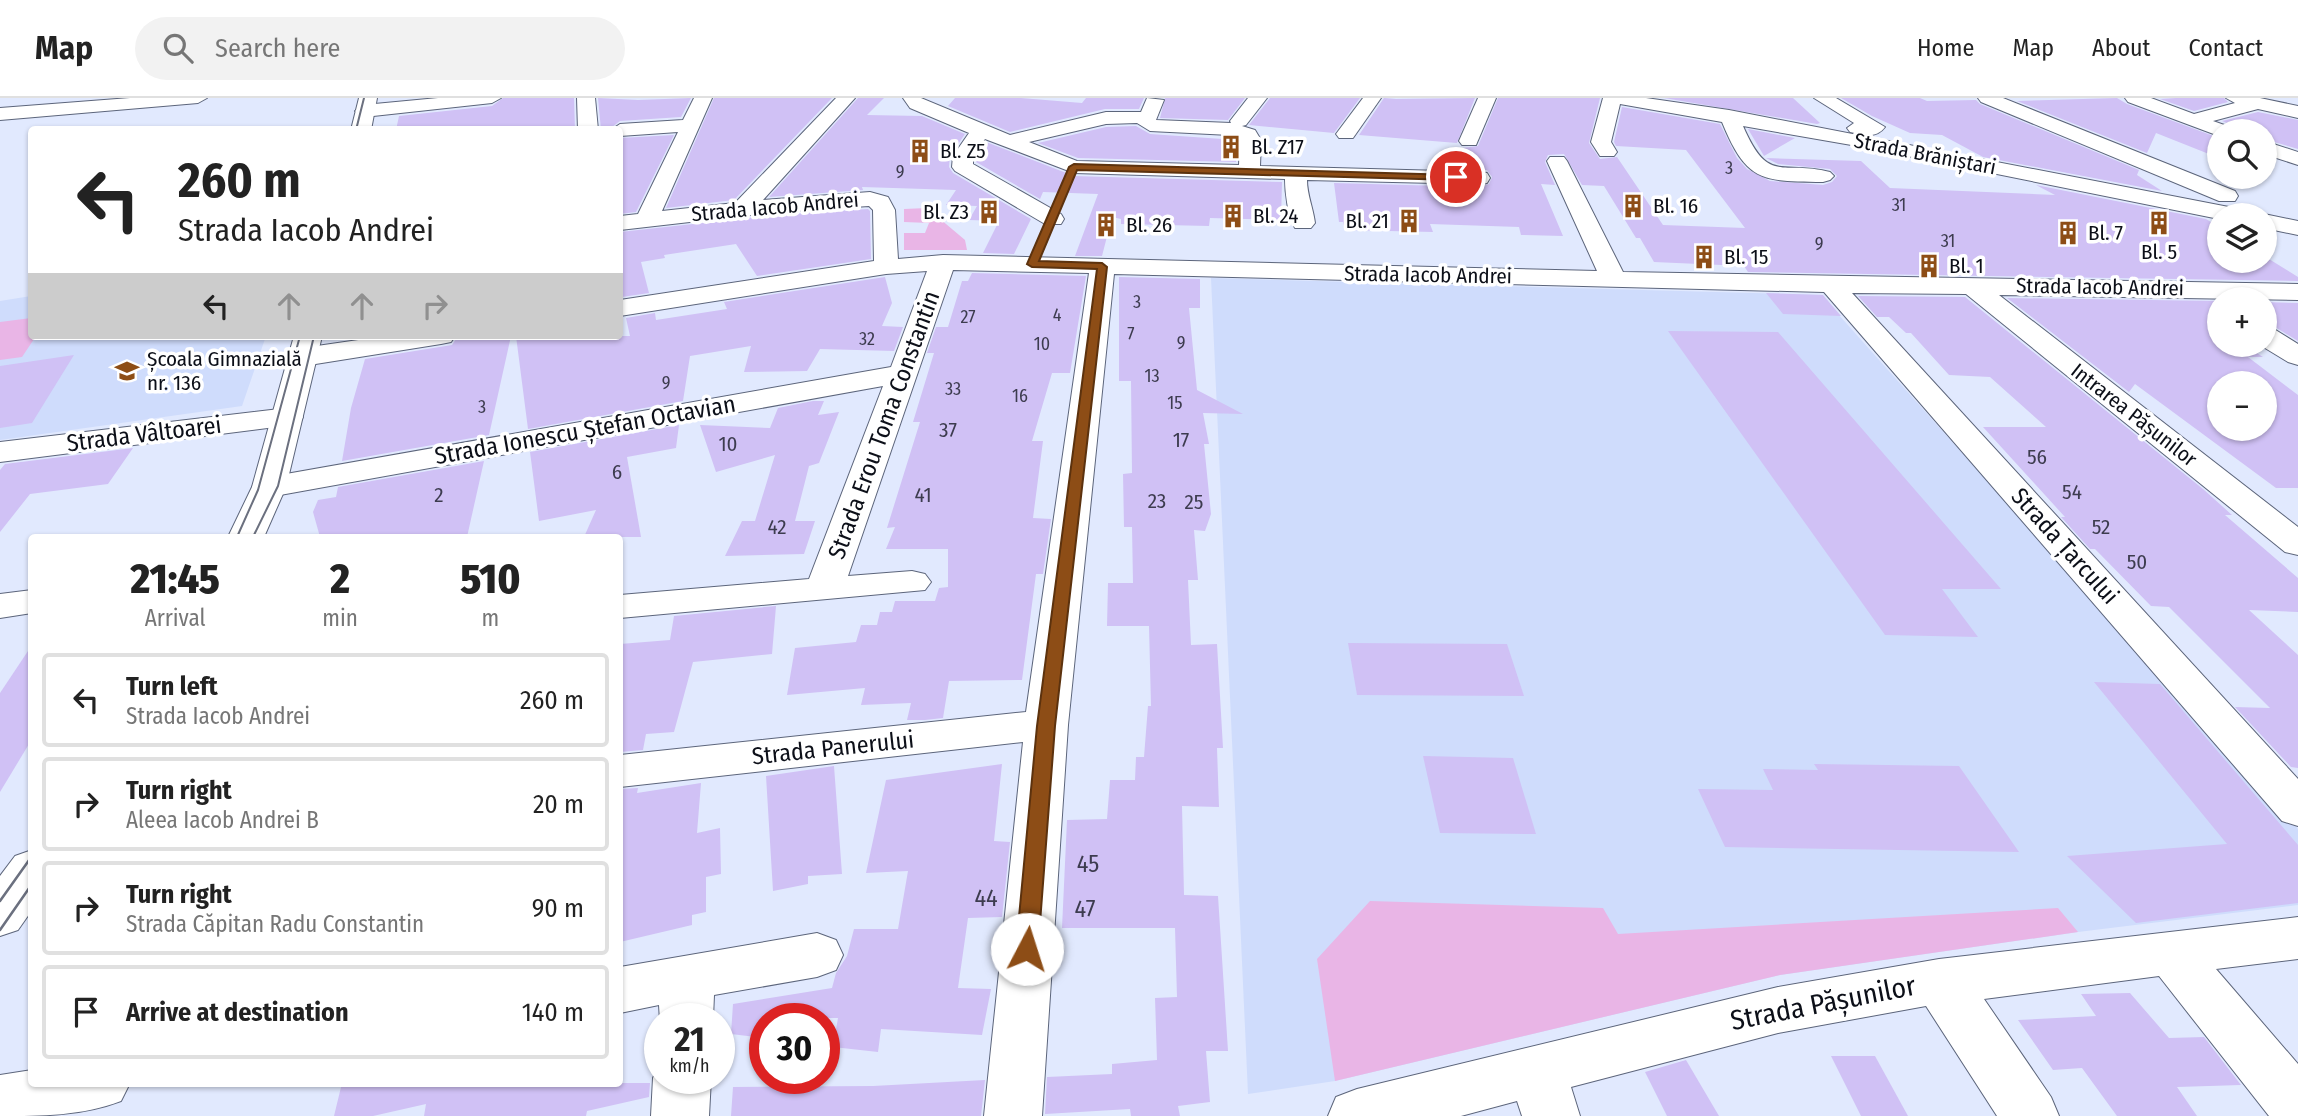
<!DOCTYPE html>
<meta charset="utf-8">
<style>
:root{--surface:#fff;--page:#f2f2f2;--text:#222;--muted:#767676;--line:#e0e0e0}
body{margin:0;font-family:"Fira Sans Condensed",sans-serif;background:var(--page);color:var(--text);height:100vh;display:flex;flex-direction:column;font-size:26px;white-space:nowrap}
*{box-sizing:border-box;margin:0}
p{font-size:23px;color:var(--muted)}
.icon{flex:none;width:38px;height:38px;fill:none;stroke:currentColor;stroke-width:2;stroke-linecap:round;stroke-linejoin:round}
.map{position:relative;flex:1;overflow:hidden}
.side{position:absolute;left:28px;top:436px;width:595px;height:553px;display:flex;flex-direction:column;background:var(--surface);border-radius:7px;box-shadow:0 2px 5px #0004}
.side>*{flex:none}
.hud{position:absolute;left:28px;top:28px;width:595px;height:214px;border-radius:7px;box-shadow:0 2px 5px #0004;background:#fff;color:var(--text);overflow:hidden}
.buttons{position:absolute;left:2207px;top:21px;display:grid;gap:14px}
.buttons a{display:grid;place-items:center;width:70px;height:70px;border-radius:50%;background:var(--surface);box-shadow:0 2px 5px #0004;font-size:35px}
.speed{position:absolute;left:644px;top:905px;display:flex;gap:14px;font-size:35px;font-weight:700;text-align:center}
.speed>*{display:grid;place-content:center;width:91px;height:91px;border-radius:50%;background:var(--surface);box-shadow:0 2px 5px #0004;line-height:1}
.speed small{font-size:18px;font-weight:400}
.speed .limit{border:10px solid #d22;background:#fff;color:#111}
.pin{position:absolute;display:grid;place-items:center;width:60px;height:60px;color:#fff;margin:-30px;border:4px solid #fff;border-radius:50%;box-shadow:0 2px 7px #0007}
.me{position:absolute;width:77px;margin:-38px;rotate:5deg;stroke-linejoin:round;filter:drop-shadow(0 0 5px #0008)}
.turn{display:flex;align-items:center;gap:24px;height:147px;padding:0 35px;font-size:32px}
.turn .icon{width:91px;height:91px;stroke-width:2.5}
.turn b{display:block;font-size:49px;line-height:60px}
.lanes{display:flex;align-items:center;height:66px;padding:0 35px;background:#0003;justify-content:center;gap:35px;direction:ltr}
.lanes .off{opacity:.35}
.eta{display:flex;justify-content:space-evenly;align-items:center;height:119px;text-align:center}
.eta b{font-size:42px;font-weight:800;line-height:49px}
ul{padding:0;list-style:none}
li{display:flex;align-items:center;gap:21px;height:94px;margin:0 14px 10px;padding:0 21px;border:4px solid var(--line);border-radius:7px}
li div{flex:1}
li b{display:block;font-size:26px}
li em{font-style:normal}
header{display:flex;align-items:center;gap:42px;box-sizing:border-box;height:98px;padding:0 35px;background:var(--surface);border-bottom:2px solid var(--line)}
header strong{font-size:33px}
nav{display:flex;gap:38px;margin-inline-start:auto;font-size:24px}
.search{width:490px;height:63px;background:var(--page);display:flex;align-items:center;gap:18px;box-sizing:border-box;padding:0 24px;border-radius:38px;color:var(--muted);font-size:26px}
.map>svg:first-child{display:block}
</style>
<header>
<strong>Map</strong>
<div class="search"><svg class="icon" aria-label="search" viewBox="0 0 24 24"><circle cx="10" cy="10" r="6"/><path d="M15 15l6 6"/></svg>Search here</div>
<nav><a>Home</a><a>Map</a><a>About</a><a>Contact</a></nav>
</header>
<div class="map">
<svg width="2298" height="1018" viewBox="0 0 2298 1018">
<rect width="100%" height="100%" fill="#e1e9fe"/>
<!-- built -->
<g fill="#cfdcfc">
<polygon points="1211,180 1821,197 2298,731 2298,807 2078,834 1780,877 1335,983 1248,996"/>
<polygon points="31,198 32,238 266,238 242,308 0,342 0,203"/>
</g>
<!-- green -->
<g fill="#e9b5e6">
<polygon points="927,110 965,142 967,152 904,152 904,135 925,135 929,125 904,124 904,111"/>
<polygon points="31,220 32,238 36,238 22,259 0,262 0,224"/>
<polygon points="1370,803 1603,810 1618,836 2058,810 2078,834 1780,877 1335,983 1317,861"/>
</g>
<!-- building -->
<g fill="#d0c1f5" fill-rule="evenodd">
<polygon points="503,0 574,0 575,32 550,32 550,29 396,32 399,18 492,8"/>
<polygon points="598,0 638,2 691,0 681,19 620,23 608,32 601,32"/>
<polygon points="714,0 832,0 734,102 666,110"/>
<polygon points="858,0 884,0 867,17 922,18 965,36 950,58 949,69 953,75 1031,121 1014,156 983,155 999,123 969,122 977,108 946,107 956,92 862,89 863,92 769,99"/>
<polygon points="955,0 1021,0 1082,5 1086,0 1144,0 1139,11 1105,11 1010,34 948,8"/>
<polygon points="1165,0 1245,0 1228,22 1160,20"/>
<polygon points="1270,0 1360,0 1334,35 1249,27"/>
<polygon points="1384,0 1396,1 1475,0 1457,45 1359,37"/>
<polygon points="1498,0 1600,0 1589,45 1600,61 1617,59 1663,127 1745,130 1686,52 1616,48 1614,44 1622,9 1720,26 1737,60 1747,71 1770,83 1823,87 1832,84 1837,78 1830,71 1778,66 1766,60 1861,63 1890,90 2055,97 2036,87 2206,121 2219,129 2219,163 2264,163 2264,158 2298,179 2298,183 1748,174 1744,168 1654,164 1640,140 1636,140 1604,88 1582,87 1564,56 1548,57 1545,64 1555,87 1541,86 1563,138 1521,137 1519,129 1430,126 1433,134 1345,132 1343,124 1339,124 1334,85 1479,89 1489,86 1492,79 1487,72 1461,71 1462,50 1478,48"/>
<polygon points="1664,0 1793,0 1820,25 1817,26"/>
<polygon points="1841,0 1920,0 1927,3 1976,2 1980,6 2139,72 2137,77 2162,93 1983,59 1942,37 1910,35 1872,18"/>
<polygon points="2117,0 2127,6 2219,40 2219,60 2156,35 2147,55 2017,3"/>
<polygon points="2176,0 2224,0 2228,4 2194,13 2160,1"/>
<polygon points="2258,14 2298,22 2298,51 2264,41 2264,33 2236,33 2232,27 2222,23"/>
<polygon points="1136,28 1150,36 1237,42 1236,64 1078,60 1038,45 1106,29"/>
<polygon points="1748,31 1795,40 1764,58"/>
<polygon points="674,37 636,114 620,116 620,40"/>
<polygon points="986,44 1074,78 1282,84 1281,122 1210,120 1209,128 1121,126 1121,121 1112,119 1102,158 1075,158 1098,96 1043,94 1040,101 976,64 976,59"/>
<polygon points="868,111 870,113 871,161 757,178 736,146 664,157 665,160 641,164 649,195 622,199 620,134 776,117"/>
<polygon points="972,175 1086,178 1070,275 1052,275 1032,343 1043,343 1033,420 1051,421 1043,476 1036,476 1022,582 949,583 943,620 925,622 907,622 911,605 861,607 865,590 787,597 795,550 856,544 861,527 877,527 880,514 892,514 895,503 935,503 939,490 948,489 948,451 886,451 895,429 887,430 920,324 913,324 934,255 927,255 936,229 948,229 962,183 968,183"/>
<polygon points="885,179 892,205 882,228 903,229 894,253 820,251 807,273 744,274 751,248 690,258 683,303 528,331 516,238 630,238 626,220 655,215 656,222 727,211 724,204"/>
<polygon points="1119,179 1200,181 1200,210 1189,210 1197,292 1243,316 1203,315 1209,346 1204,346 1211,416 1205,433 1194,432 1198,482 1188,482 1191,547 1217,546 1223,650 1217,650 1219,709 1182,708 1184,797 1218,798 1228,953 1206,953 1210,1004 1178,1008 1180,1018 1131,1018 1130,1011 1045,1016 1047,979 1112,976 1112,966 1157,962 1155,900 1177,899 1175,830 1062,830 1067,722 1107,721 1110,682 1135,682 1136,659 1144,659 1148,608 1151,608 1149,528 1107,528 1108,485 1133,485 1132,429 1124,429 1123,376 1132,375 1131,283 1119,283"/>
<polygon points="1766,195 1823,197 1841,218 1783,216"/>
<polygon points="1858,198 1965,199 2203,391 2232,417 2225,417 2298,480 2298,514 2249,512 2298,557 2298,670 2291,669 2235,609 2270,610 2169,509 2151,508 2095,451 2090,451 2061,419 2065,419 1983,329 2046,329 1990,279 1949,277 1911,235 1906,235 1889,219 1877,219"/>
<path d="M2007 200 2219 203V247H2258L2246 248 2263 259H2248L2298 297V390H2276L2135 286 2129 294ZM2219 285H2264V331H2219Z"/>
<polygon points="2264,204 2298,205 2298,243 2275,229 2264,226"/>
<polygon points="1668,233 1778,234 2001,491 1942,491 1978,539 1885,537"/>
<polygon points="458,238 511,238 489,337 342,363 351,310 365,261 452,247"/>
<polygon points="74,257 32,325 0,330 0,268"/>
<polygon points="813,303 824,303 818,317 839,314 819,365 809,368 795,423 815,423 804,456 725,458 742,423 755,423 775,357 716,374 700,327 770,330 778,310"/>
<polygon points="679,327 676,350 627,359 641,439 584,439 596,412 539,423 530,354"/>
<polygon points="133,350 108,386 30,396 0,434 0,372 5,366"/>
<polygon points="484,363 467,439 320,439 313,414 318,402 336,399 338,389"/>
<polygon points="776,508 772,556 693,564 674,634 646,636 643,652 620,654 620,546 670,542 674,518"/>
<polygon points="1348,545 1507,546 1524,598 1357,597"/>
<polygon points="32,547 32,641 0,694 0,595"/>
<polygon points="2094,584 2160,586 2298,747 2298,805 2136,825 2067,758 2227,746"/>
<polygon points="1423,658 1513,660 1536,736 1440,735"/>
<polygon points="1002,666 994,743 1010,744 1002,819 968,820 958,890 991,891 982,937 881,931 878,954 833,949 838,920 765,920 765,940 731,936 733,906 832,890 836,875 847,858 854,831 898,831 908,773 866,775 886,682"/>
<polygon points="1814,666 1959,668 2019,754 1725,749 1698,691 1773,692 1763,671 1818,672"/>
<polygon points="834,668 842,776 808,778 808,786 773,793 766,678"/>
<polygon points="701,685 697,735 720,730 721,776 706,779 706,814 692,817 692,827 620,844 622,738 620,738 620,691 638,690 637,695"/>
<polygon points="2130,895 2169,940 2204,939 2241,987 2177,989 2197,1018 2117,1018 2082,970 2053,972 2018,922 2096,918 2081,896"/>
<polygon points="1831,958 1875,958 1908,1018 1861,1018"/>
<polygon points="1686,962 1719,1018 1667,1018 1645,974"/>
<polygon points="985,982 981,1018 731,1018 733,989 873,988"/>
<polygon points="342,985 650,985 649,999 587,1013 586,1018 424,1018 426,1006 373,1018 334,1018"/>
</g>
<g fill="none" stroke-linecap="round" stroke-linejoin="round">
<!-- minor casing -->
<g stroke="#5c657b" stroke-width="2">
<g id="minor">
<polygon points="130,0 207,0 198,5 0,22 0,10"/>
<polygon points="438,0 501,0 492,5 364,19 355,13 364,7"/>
<polygon points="577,0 595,0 598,32 578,32"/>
<polygon points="694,0 712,0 662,113 735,105 836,0 855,0 763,102 870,94 888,99 895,112 898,161 943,157 1597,173 1547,63 1550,59 1564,59 1567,63 1623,174 2298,186 2298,202 1999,197 2298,429 2298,457 2285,454 1966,196 1852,195 2298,681 2298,728 2282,723 1824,194 1114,176 1068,627 1042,1018 984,1018 1023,644 620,689 620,657 1026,614 1089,175 953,172 848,478 912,473 925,476 931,484 925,492 620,520 620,497 809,481 883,288 269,399 257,396 252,389 257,382 269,379 891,269 927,173 886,176 620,218 620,202 874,163 873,112 869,108 776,114 620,132 620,118 638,116 678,34 620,38 620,32 611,32 620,26 683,22"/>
<path d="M903 0H921L1010 37 1106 14H1141L1147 0 1164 2 1156 22 1231 25 1230 23 1248 0H1267L1246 27 1242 28 1255 32 1261 42 1260 68 1479 74 1487 75 1490 80 1487 85 1479 86 1307 82C1307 97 1313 109 1315 125L1311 130H1295C1288 119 1285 94 1285 81L1074 75 985 41 973 58V66L1061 116 1064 121 1061 126H1045L955 73 952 69 953 58 969 35 910 10ZM1137 25 1150 33 1230 37 1240 40 1239 67 1077 63 1029 44 1106 26Z"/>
<polygon points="1363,0 1381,0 1353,40 1339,40 1336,36"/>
<polygon points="1478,0 1496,0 1476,47 1462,47 1459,43"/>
<path d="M1603 0H1646L1729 12 2234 110 2242 112 2245 117H2219V121L1863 49 1743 28C1769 88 1781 61 1830 74L1834 78 1830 82 1823 84C1762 83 1747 85 1722 24L1620 6 1611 44 1617 54 1614 58H1600L1591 44Z"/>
<path d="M1814 0H1836L1885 29C1876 41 1863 37 1850 34L1847 30 1854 25Z"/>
<polygon points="1978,0 2003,0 2235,93 2238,98 2235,103 2219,103 1981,4"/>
<polygon points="2125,0 2151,0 2194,16 2235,5 2226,0 2260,0 2298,8 2298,20 2258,11 2213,23 2230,29 2233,33 2219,33 2219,38 2128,4"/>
<polygon points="2264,43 2298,54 2298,67 2264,56"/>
<polygon points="2264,116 2298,123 2298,137 2264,130 2264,117 2259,117"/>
<polygon points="2264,229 2274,231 2298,246 2298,267 2288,264 2260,247 2264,247"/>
<polygon points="386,238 455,238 451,244 441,246 303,268 293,265 289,259 293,253 303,250"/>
<polygon points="288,310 299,312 303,319 299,326 0,364 0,344"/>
<polygon points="32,492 32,515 0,520 0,496"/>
<polygon points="2298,819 2298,861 2216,871 2298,966 2298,1018 2269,1018 2159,878 1984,901 2051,999 2059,1018 1997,1018 1926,908 1778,935 1571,989 1580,1018 1522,1018 1517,1003 1461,1018 1328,1018 1336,999 1357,991 1778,889 1939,861"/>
<polygon points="817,835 836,842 843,857 836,872 817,879 714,897 713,920 660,920 660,923 659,907 620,915 620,869"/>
<polygon points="660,966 660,980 711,980 709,1018 651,1018 653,980"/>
<path d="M32 972V985H130L121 1003C81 1018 43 1018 0 1018V977Z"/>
</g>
</g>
<!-- major casing -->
<g stroke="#5c657b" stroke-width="2">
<g id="major">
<polygon points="359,0 377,0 371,32 351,32"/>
<polygon points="294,238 322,238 286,389 264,439 228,439 252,389"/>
<polygon points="32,752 32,812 18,832 0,838 0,778 15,758"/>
</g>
</g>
<!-- minor -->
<use href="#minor" fill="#fff" fill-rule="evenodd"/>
<!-- major -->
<use href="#major" fill="#fff" fill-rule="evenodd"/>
<!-- tram-far1 -->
<g stroke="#6b707f" stroke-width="2">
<polyline points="356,32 364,0"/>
<polyline points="237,439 258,392 300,238"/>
<polyline points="253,439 278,388 314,238"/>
</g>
<!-- tram -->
<g stroke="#6b707f" stroke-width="2.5">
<polyline points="0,803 32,758"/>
<polyline points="0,832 32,786"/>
</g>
</g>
<!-- route -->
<polygon fill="#8d4d16" stroke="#5c320e" stroke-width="2" points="1074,66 1456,77 1460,79 1456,82 1077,72 1039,163 1102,165 1107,169 1055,628 1038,851 1035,857 1027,859 1019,857 1016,851 1037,628 1097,171 1032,169 1027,166 1069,69"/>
<!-- icons -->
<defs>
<g id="building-bare" transform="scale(1.89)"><path d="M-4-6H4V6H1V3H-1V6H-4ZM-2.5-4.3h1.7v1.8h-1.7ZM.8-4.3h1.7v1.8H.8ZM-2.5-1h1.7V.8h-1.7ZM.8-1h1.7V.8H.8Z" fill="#8d4d16" stroke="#fff" stroke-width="2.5" paint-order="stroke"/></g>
<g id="school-bare" transform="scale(1.89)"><path d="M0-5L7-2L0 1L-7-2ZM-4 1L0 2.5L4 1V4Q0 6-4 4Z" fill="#8d4d16" stroke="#fff" stroke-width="2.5" paint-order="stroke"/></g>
</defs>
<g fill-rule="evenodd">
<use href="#building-bare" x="1231" y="49"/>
<use href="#building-bare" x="920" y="53"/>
<use href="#building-bare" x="1633" y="108"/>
<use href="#building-bare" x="989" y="114"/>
<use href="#building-bare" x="1233" y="118"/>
<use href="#building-bare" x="1409" y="123"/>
<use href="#building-bare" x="2159" y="125"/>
<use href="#building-bare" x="1106" y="127"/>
<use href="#building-bare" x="2068" y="135"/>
<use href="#building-bare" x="1704" y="159"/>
<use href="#building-bare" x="1929" y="168"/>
<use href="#school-bare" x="127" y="273"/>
</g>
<g text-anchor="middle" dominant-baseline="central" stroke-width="7" stroke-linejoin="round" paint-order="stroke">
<!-- far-number labels -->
<g font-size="18" fill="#3d3c4f">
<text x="1729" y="70">3</text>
<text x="900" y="74">9</text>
<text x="1899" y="107">31</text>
<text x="1948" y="143">31</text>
<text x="1819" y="146">9</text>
<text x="1137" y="204">3</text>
<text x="1057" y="217">4</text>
<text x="968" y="219">27</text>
<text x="1131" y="236">7</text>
<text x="867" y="241">32</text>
<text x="1181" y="245">9</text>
<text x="1042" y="246">10</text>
<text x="1152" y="278">13</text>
<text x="666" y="285">9</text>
<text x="953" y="291">33</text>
<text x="1020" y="298">16</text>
<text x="1175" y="305">15</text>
<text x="482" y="309">3</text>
</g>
<!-- far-poi labels -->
<g font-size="21" fill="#0c0f18" stroke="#fff" text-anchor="start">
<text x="1251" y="49">Bl. Z17</text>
<text x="940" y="53">Bl. Z5</text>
<text x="1653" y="108">Bl. 16</text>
<text x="969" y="114" text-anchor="end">Bl. Z3</text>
<text x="1253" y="118">Bl. 24</text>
<text x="1389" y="123" text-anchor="end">Bl. 21</text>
<text x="1126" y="127">Bl. 26</text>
<text x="2088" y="135">Bl. 7</text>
<text x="2159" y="154" text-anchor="middle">Bl. 5</text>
<text x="1724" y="159">Bl. 15</text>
<text x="1949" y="168">Bl. 1</text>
<text x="147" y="261">Școala Gimnazială<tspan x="147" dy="24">nr. 136</tspan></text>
</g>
<!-- far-street labels -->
<g font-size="21" fill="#0c0f18" stroke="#fff">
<text transform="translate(1925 56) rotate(11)">Strada Brăniștari</text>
<text transform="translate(775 109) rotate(-5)">Strada Iacob Andrei</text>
<text transform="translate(1428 177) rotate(1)">Strada Iacob Andrei</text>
<text transform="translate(2100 189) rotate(1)">Strada Iacob Andrei</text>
<text transform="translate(2134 317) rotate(38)">Intrarea Pășunilor</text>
</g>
<!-- number labels -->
<g font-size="21" fill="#3d3c4f">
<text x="948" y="332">37</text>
<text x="1181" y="342">17</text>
<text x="728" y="346">10</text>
<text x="2037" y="359">56</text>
<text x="617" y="374">6</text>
<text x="2072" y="394">54</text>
<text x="439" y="397">2</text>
<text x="923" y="397">41</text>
<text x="1157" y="403">23</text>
<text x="1194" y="404">25</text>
<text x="777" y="429">42</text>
<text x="2101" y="429">52</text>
<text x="2137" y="464">50</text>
</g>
<!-- street labels -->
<g font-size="24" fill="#0c0f18" stroke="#fff">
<text transform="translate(884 327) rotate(-70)">Strada Erou Toma Constantin</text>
<text transform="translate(585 332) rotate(-10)">Strada Ionescu Ștefan Octavian</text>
<text transform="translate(144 336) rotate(-7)">Strada Vâltoarei</text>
<text transform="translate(2065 448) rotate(48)">Strada Țarcului</text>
<text transform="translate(833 650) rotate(-6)">Strada Panerului</text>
</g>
<!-- near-number labels -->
<g font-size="24" fill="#3d3c4f">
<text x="1088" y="766">45</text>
<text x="986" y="800">44</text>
<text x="1085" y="811">47</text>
</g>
<!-- near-street labels -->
<g font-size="28" fill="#0c0f18" stroke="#fff">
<text transform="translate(1823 905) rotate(-11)">Strada Pășunilor</text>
</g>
</g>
</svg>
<div class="buttons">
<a><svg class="icon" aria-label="search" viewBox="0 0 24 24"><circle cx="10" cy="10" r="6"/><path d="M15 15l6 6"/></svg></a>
<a><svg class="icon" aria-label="layers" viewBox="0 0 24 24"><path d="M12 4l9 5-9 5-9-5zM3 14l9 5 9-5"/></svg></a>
<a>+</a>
<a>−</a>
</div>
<div class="speed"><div>21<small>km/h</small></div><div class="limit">30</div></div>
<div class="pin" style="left:1456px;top:79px;background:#d93025"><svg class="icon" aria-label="arrive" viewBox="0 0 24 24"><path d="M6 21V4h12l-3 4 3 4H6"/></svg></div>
<svg class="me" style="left:1027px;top:851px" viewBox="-20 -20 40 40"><circle r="19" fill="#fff"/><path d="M0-13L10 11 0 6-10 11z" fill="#8d4d16"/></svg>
<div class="hud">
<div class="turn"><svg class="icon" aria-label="left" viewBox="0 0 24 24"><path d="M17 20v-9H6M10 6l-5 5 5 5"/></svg><div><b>260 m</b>Strada Iacob Andrei</div></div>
<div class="lanes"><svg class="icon" aria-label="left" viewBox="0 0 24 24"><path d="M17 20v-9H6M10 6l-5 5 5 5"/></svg><svg class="icon off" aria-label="ahead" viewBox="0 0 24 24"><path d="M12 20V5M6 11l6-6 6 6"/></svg><svg class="icon off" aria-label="ahead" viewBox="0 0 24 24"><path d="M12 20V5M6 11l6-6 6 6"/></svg><svg class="icon off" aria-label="right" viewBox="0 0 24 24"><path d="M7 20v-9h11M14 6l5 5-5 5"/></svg></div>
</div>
<section class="side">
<div class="eta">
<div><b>21:45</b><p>Arrival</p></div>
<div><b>2</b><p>min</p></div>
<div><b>510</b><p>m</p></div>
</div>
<ul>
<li><svg class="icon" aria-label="left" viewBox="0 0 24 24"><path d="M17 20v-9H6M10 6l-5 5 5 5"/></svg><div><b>Turn left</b><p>Strada Iacob Andrei</p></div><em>260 m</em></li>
<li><svg class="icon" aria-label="right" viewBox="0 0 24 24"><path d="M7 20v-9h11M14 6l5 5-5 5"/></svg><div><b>Turn right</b><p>Aleea Iacob Andrei B</p></div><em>20 m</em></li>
<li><svg class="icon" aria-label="right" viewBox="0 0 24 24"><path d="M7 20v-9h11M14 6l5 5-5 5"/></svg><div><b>Turn right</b><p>Strada Căpitan Radu Constantin</p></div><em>90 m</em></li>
<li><svg class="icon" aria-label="arrive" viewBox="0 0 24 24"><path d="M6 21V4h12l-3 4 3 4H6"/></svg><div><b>Arrive at destination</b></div><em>140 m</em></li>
</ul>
</section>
</div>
